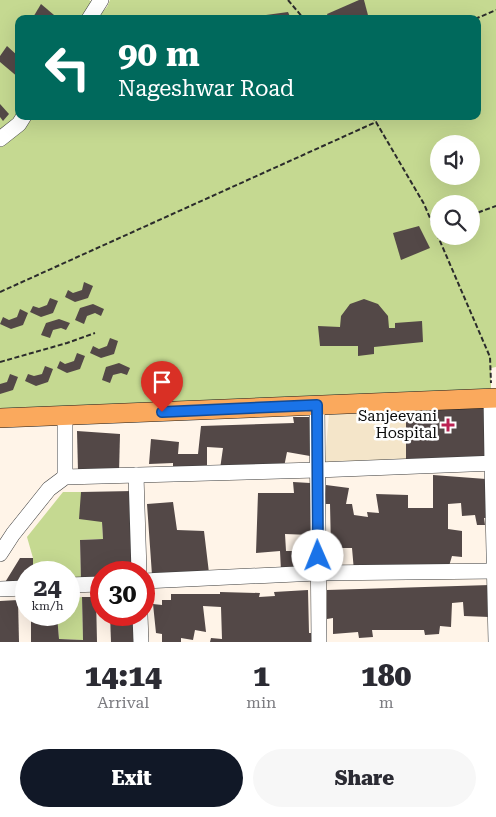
<!DOCTYPE html>
<style>
:root{--surface:#fff;--page:#f7f7f7;--text:#2b2b33;--muted:#7c7c81;--accent:#111827}
body{margin:0;font-family:"Roboto Serif",serif;background:var(--page);color:var(--text);height:100vh;display:flex;flex-direction:column;font-size:19px;white-space:nowrap}
*{box-sizing:border-box;margin:0}
p{font-size:16px;color:var(--muted)}
.icon{flex:none;width:28px;height:28px;fill:none;stroke:currentColor;stroke-width:2;stroke-linecap:round;stroke-linejoin:round}
.map{position:relative;height:642px;overflow:hidden}
.drawer{display:flex;flex-direction:column;background:var(--surface);flex:1}
.drawer>*{flex:none}
.banner{position:absolute;left:15px;top:15px;width:466px;height:105px;border-radius:10px;box-shadow:0 5px 20px #0002;background:#00695c;color:#fff;overflow:hidden}
.buttons{position:absolute;left:430px;top:135px;display:grid;gap:10px}
.buttons a{display:grid;place-items:center;width:50px;height:50px;border-radius:50%;background:var(--surface);box-shadow:0 5px 20px #0002;font-size:25px}
.speed{position:absolute;left:15px;top:561px;display:flex;gap:10px;font-size:25px;font-weight:700;text-align:center}
.speed>*{display:grid;place-content:center;width:65px;height:65px;border-radius:50%;background:var(--surface);box-shadow:0 5px 20px #0002;line-height:1}
.speed small{font-size:12px;font-weight:400}
.speed .limit{border:8px solid #d22;background:#fff;color:#111}
.pin{position:absolute;display:grid;place-items:center;width:42px;height:42px;color:#fff;margin:-51px -21px;border-radius:50% 50% 50% 0;rotate:-45deg;box-shadow:0 0 5px #0007}
.pin .icon{rotate:45deg}
.me{position:absolute;width:55px;margin:-28px;rotate:359deg;stroke-linejoin:round;filter:drop-shadow(0 0 4px #0008)}
.turn{display:flex;align-items:center;gap:18px;height:105px;padding:0 20px;font-size:22px}
.turn .icon{width:65px;height:65px;stroke-width:2.5}
.turn b{display:block;font-size:35px;line-height:42px}
.eta{display:flex;justify-content:space-evenly;align-items:center;height:85px;text-align:center}
.eta b{font-size:30px;font-weight:800;line-height:35px}
.action{display:flex;gap:10px;margin-top:auto;padding:10px 20px}
.action a{flex:1;height:58px;border-radius:30px;background:var(--accent);color:#fff;font-size:20px;font-weight:800;line-height:58px;text-align:center}
.action a+a{background:var(--page);color:var(--text)}
.map>svg:first-child{display:block}
</style>
<div class="map">
<svg width="496" height="642" viewBox="0 0 496 642">
<rect width="100%" height="100%" fill="#fff4e8"/>
<!-- farmland -->
<polygon fill="#f4e5c9" points="406,412 406,463 324,470 329,414"/>
<!-- forest -->
<g fill="#c5d991" fill-rule="evenodd">
<path d="M0 0H89L98 6 89 19H19V116H478V19H95L107 7 110 0H496V367L491 368V398L0 418ZM439 144H471V176H439ZM439 204H471V236H439Z"/>
<polygon points="63,492 81,492 102,522 103,539 80,540 81,583 69,584 69,572 33,572 33,558 27,537"/>
<polygon points="82,597 83,640 59,639 57,615 69,615 69,599"/>
</g>
<!-- building -->
<g fill="#534847">
<polygon points="359,0 364,0 369,19 329,19 327,14"/>
<polygon points="41,4 54,15 51,19 32,19"/>
<polygon points="288,12 291,19 267,19 266,15"/>
<polygon points="7,46 18,56 19,55 19,78 0,62 0,56"/>
<polygon points="0,104 9,114 3,121 0,117"/>
<polygon points="419,226 430,248 401,260 393,233"/>
<polygon points="84,282 93,286 88,298 75,302 65,297 68,290 73,293 82,290"/>
<polygon points="50,298 58,301 53,313 41,317 30,312 33,306 39,308 47,305"/>
<polygon points="364,299 378,304 388,316 389,328 395,328 395,323 422,321 423,342 374,347 374,354 358,356 358,346 320,346 318,326 340,327 341,316 350,304"/>
<polygon points="93,304 104,309 101,316 95,313 87,316 84,324 75,320 80,308"/>
<polygon points="20,309 28,313 23,325 11,329 0,324 3,317 9,320 17,317"/>
<polygon points="59,319 70,323 66,330 61,328 53,330 50,338 41,335 46,323"/>
<polygon points="110,338 118,341 114,354 101,358 90,353 93,346 99,349 107,346"/>
<polygon points="77,353 85,356 80,369 67,373 57,368 60,361 65,364 74,361"/>
<polygon points="119,363 130,368 127,375 121,373 113,375 110,383 102,380 106,367"/>
<polygon points="45,366 53,369 48,382 36,386 25,381 28,374 34,376 42,374"/>
<polygon points="10,374 18,377 13,390 0,394 0,384 7,382"/>
<polygon points="435,405 487,406 487,459 406,463 406,412 435,413"/>
<polygon points="293,417 312,417 310,456 287,452 284,467 220,469 223,448 207,447 207,470 173,471 173,463 149,464 151,439 179,442 178,454 198,454 201,426 294,423"/>
<polygon points="77,431 120,434 119,473 78,471"/>
<polygon points="433,475 486,479 487,518 484,518 485,525 477,525 475,515 462,516 461,503 448,504 448,529 462,531 462,557 452,556 449,566 354,571 352,548 331,548 330,504 324,504 326,485 349,488 346,504 352,504 354,515 368,517 367,512 379,513 376,494 408,495 408,508 433,508"/>
<polygon points="293,482 310,483 311,535 285,534 286,551 312,551 313,569 281,571 280,551 256,553 258,493 294,493"/>
<polygon points="133,491 135,572 101,572 101,581 81,583 80,540 103,539 102,522 79,519 81,492"/>
<polygon points="173,502 177,530 204,531 209,573 152,575 147,504"/>
<polygon points="20,558 33,558 33,572 26,572 26,585 4,584"/>
<polygon points="490,585 489,617 464,616 463,602 452,603 451,627 440,626 439,634 425,635 424,630 372,630 373,637 359,638 358,632 333,634 333,618 327,619 327,590"/>
<polygon points="308,590 309,633 315,633 315,642 210,642 211,638 222,639 221,607 203,606 206,632 195,630 193,640 181,638 181,642 162,642 162,634 156,633 153,604 162,605 162,600 171,600 171,594 220,594 220,592 260,593 259,597 275,596 274,592"/>
<polygon points="82,597 96,597 97,642 31,642 31,615 57,615 59,639 83,640"/>
<polygon points="18,600 19,642 0,642 0,601"/>
<polygon points="110,615 137,615 138,642 111,642"/>
</g>
<g fill="none" stroke-linecap="round" stroke-linejoin="round">
<!-- minor casing -->
<g stroke="#3d3d3d" stroke-width="16">
<g id="minor">
<polyline points="89,19 101,0"/>
<polyline points="0,139 19,124 24,116"/>
<polyline points="491,398 492,463 496,642"/>
<polyline points="317,405 319,642"/>
<polyline points="136,475 139,572"/>
<polyline points="65,477 65,416"/>
<polyline points="0,554 13,534 49,489 65,477 317,470 496,463"/>
<polyline points="144,581 318,573 496,571"/>
<polyline points="69,585 101,584"/>
<polyline points="0,589 26,588"/>
<polyline points="140,615 141,642"/>
</g>
</g>
<!-- major casing -->
<g stroke="#1b1b1b" stroke-width="20">
<polyline id="major" points="0,418 496,398"/>
</g>
<!-- path -->
<g stroke="#2c2c2c" stroke-width="2" stroke-dasharray="5 2.5" stroke-linecap="butt">
<polyline points="288,0 304,19"/>
<polyline points="475,19 496,10"/>
<polyline points="372,116 376,122"/>
<polyline points="471,215 496,206"/>
<polyline points="0,292 376,122 424,204 490,357 491,383"/>
<polyline points="0,362 67,343 95,333"/>
</g>
<!-- minor -->
<use href="#minor" stroke="#fff" stroke-width="15"/>
<!-- major -->
<use href="#major" stroke="#faa95d" stroke-width="19"/>
</g>
<g fill="none" stroke-linecap="round" stroke-linejoin="round">
<!-- route casing -->
<g stroke="#114b97" stroke-width="12">
<polyline id="route" points="162,412 317,405 318,556"/>
</g>
<!-- route -->
<use href="#route" stroke="#1a73e8" stroke-width="9"/>
</g>
<!-- markers -->
<path fill="#bb2253" stroke="#fff" stroke-width="2" d="M445.5 417.5h5v5h5v5h-5v5h-5v-5h-5v-5h5z"/>
<g text-anchor="middle" dominant-baseline="central" stroke-width="5" stroke-linejoin="round" paint-order="stroke">
<!-- poi labels -->
<g font-size="15" fill="#0a0a0a" stroke="#fff" text-anchor="end">
<text x="437" y="416">Sanjeevani<tspan x="437" dy="17">Hospital</tspan></text>
</g>
</g>
</svg>
<div class="buttons">
<a><svg class="icon" aria-label="sound" viewBox="0 0 24 24"><path d="M4 9h4l5-4v14l-5-4H4zM17 9q2 3 0 6"/></svg></a>
<a><svg class="icon" aria-label="search" viewBox="0 0 24 24"><circle cx="10" cy="10" r="6"/><path d="M15 15l6 6"/></svg></a>
</div>
<div class="speed"><div>24<small>km/h</small></div><div class="limit">30</div></div>
<div class="pin" style="left:162px;top:412px;background:#d93025"><svg class="icon" aria-label="arrive" viewBox="0 0 24 24"><path d="M6 21V4h12l-3 4 3 4H6"/></svg></div>
<svg class="me" style="left:318px;top:556px" viewBox="-20 -20 40 40"><circle r="19" fill="#fff"/><path d="M0-13L10 11 0 6-10 11z" fill="#1a73e8"/></svg>
<div class="banner">
<div class="turn"><svg class="icon" aria-label="left" viewBox="0 0 24 24"><path d="M17 20v-9H6M10 6l-5 5 5 5"/></svg><div><b>90 m</b>Nageshwar Road</div></div>
</div>
</div>
<section class="drawer">
<div class="eta">
<div><b>14:14</b><p>Arrival</p></div>
<div><b>1</b><p>min</p></div>
<div><b>180</b><p>m</p></div>
</div>
<div class="action"><a>Exit</a><a>Share</a></div>
</section>
